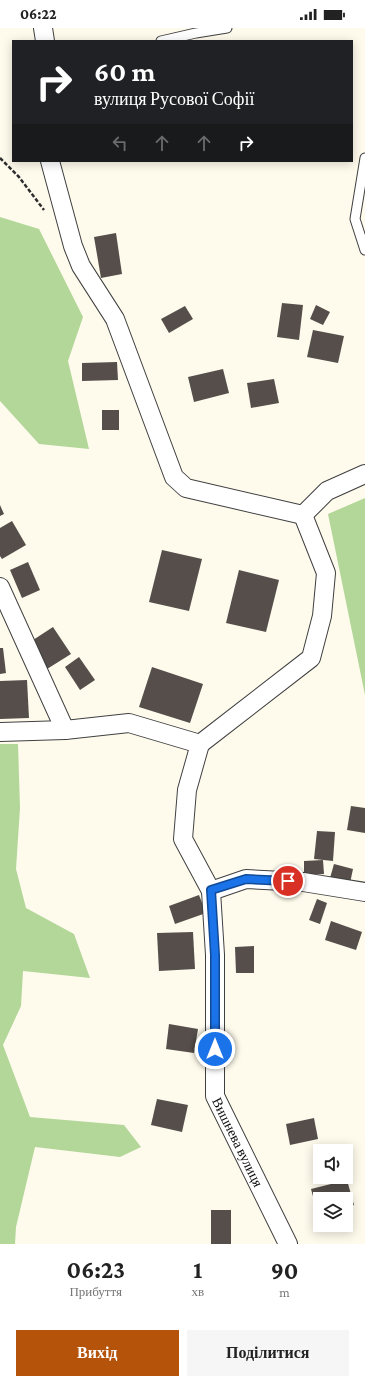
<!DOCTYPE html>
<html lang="uk">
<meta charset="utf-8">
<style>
:root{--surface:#fff;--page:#f6f6f6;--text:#222;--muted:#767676;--accent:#b45309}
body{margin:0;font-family:"Crimson Pro",serif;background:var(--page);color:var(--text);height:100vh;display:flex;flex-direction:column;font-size:15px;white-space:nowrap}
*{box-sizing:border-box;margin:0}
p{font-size:13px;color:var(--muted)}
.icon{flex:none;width:22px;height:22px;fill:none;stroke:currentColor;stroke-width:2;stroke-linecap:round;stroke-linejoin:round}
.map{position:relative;height:1216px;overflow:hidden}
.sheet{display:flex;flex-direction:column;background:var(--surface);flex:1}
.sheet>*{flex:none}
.guide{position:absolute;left:12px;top:12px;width:341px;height:122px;border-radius:0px;box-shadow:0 2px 10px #0003;background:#202124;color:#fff;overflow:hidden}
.controls{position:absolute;left:313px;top:1116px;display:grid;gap:8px}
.controls a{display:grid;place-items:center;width:40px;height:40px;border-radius:0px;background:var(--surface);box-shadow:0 2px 10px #0003;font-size:20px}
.pin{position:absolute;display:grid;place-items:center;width:34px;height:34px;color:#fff;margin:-17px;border:2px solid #fff;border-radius:50%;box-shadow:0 1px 4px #0007}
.me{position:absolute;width:44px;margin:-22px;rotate:0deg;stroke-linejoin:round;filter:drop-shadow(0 0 3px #0008)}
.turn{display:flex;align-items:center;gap:14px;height:84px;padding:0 16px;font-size:18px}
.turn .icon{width:52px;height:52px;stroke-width:2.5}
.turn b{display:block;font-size:28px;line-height:34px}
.lanes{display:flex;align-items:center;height:38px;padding:0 16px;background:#0003;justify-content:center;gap:20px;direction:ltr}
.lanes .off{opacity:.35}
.eta{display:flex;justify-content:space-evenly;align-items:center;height:68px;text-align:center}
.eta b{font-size:24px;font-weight:700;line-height:28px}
.button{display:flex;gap:8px;margin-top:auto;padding:8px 16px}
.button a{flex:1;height:46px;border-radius:0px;background:var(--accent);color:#fff;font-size:16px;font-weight:700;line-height:46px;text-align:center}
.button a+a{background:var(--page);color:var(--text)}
.status{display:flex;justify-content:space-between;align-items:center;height:28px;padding:0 20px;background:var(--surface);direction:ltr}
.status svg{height:11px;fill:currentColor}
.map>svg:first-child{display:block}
</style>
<div class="status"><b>06:22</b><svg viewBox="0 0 49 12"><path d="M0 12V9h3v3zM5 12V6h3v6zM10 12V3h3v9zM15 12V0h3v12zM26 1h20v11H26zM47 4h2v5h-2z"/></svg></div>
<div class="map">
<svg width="365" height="1216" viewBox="0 0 365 1216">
<rect width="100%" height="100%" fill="#fefbed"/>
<!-- forest -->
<g fill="#b3d699">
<polygon points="0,189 39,201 83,289 68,333 89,421 39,416 0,373"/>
<polygon points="365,470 365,667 328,486"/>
<polygon points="0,716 18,716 20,780 16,841 26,880 74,906 90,950 23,943 21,978 3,1017 30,1089 124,1097 141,1119 120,1129 35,1119 16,1199 15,1216 0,1216"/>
</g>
<!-- building -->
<g fill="#554e4a">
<polygon points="116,205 122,246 101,250 94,209"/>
<polygon points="282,275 303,277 299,312 277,309"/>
<polygon points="316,277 330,284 323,297 310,291"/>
<polygon points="185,278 193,291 169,305 161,291"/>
<polygon points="313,302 344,308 338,335 307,329"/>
<polygon points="117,334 118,352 82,353 82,335"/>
<polygon points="223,341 229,365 194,374 188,349"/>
<polygon points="274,351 279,375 251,380 247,355"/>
<rect x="102" y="382" width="17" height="20"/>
<polygon points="0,477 4,486 0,488"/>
<polygon points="12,493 26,517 2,531 0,528 0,500"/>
<polygon points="162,522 202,531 189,583 149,574"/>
<polygon points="28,534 40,562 22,570 10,542"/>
<polygon points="239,542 279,552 266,604 226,595"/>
<polygon points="53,599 71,626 47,641 30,614"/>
<polygon points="0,620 3,620 6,645 0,646"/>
<polygon points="79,629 95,652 80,662 65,639"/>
<polygon points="152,639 203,656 190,695 139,679"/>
<polygon points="27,652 29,690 0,691 0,653"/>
<polygon points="351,778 365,780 365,805 347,802"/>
<polygon points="317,803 335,804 333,833 314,831"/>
<polygon points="323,832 324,846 304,847 304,833"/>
<polygon points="334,836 353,841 350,855 330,850"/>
<polygon points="199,867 206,885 175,896 169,878"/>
<polygon points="317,871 327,875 320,896 309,892"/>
<polygon points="331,893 362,904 356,922 325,912"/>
<polygon points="193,904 195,941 159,943 157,905"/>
<polygon points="254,918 254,945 236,945 235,919"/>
<polygon points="169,996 198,1001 194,1025 166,1021"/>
<polygon points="157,1071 188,1077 182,1104 151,1097"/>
<polygon points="314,1090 318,1111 290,1117 286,1096"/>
<polygon points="347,1152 354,1177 346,1179 346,1171 320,1171 320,1186 318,1187 311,1161"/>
<rect x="211" y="1182" width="20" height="34"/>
</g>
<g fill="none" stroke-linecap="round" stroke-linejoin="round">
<!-- lane casing -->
<g stroke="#404040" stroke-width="11">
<g id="lane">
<polyline points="161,13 196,5 227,0"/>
<polyline points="365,130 355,191 365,222"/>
</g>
</g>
<!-- street casing -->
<g stroke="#404040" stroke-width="20">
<g id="street">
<polyline points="43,0 45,13"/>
<polyline points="50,133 73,218 81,238 115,291 174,449 186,460 303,487 327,463 365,446"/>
<polyline points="0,559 65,702"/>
<path id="s1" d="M0 704 65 702 129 695 200 716 187 762 183 811 211 863 215 927V1068L288 1216"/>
<polyline points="200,716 311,630 322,588 326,545 303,487"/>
<polyline points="211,863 246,851 303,854 365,864"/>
</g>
</g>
<!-- path -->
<polyline stroke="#2f2f2f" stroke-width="2.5" stroke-dasharray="4 2" stroke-linecap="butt" points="0,130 19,149 44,182"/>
<!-- lane -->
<use href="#lane" stroke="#fff" stroke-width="9"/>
<!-- street -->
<use href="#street" stroke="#fff" stroke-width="18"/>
</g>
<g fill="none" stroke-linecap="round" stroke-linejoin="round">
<!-- route casing -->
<g stroke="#114b97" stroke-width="10">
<polyline id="route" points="215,1021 215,927 211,862 246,851 288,853"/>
</g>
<!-- route -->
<use href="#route" stroke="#1a73e8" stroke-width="7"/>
</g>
<g text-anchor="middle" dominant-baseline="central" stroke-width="4" stroke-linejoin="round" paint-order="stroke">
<!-- street labels -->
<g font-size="14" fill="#0d0d0d" stroke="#fff">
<text stroke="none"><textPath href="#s1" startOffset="616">Вишнева вулиця</textPath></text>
</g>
</g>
</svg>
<div class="controls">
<a><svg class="icon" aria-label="sound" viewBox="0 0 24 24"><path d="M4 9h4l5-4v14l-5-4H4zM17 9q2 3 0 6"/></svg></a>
<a><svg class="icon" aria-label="layers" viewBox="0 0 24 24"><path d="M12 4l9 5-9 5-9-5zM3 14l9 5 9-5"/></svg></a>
</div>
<div class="pin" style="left:288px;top:853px;background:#d93025"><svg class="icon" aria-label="arrive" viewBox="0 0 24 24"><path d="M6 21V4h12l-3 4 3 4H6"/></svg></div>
<svg class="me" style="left:215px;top:1021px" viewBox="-20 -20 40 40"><circle r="17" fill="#1a73e8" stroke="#fff" stroke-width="3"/><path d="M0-11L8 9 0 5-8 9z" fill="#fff"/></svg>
<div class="guide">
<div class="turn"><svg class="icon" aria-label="right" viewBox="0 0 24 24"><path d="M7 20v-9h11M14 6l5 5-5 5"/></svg><div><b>60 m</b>вулиця Русової Софії</div></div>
<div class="lanes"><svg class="icon off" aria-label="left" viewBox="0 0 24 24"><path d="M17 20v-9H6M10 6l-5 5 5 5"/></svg><svg class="icon off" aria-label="ahead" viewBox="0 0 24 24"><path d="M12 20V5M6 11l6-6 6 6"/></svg><svg class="icon off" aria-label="ahead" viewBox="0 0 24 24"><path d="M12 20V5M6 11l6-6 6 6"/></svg><svg class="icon" aria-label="right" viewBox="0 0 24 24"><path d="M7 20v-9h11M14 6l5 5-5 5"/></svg></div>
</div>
</div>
<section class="sheet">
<div class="eta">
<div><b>06:23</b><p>Прибуття</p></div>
<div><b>1</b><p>хв</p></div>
<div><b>90</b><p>m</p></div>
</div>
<div class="button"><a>Вихід</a><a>Поділитися</a></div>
</section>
